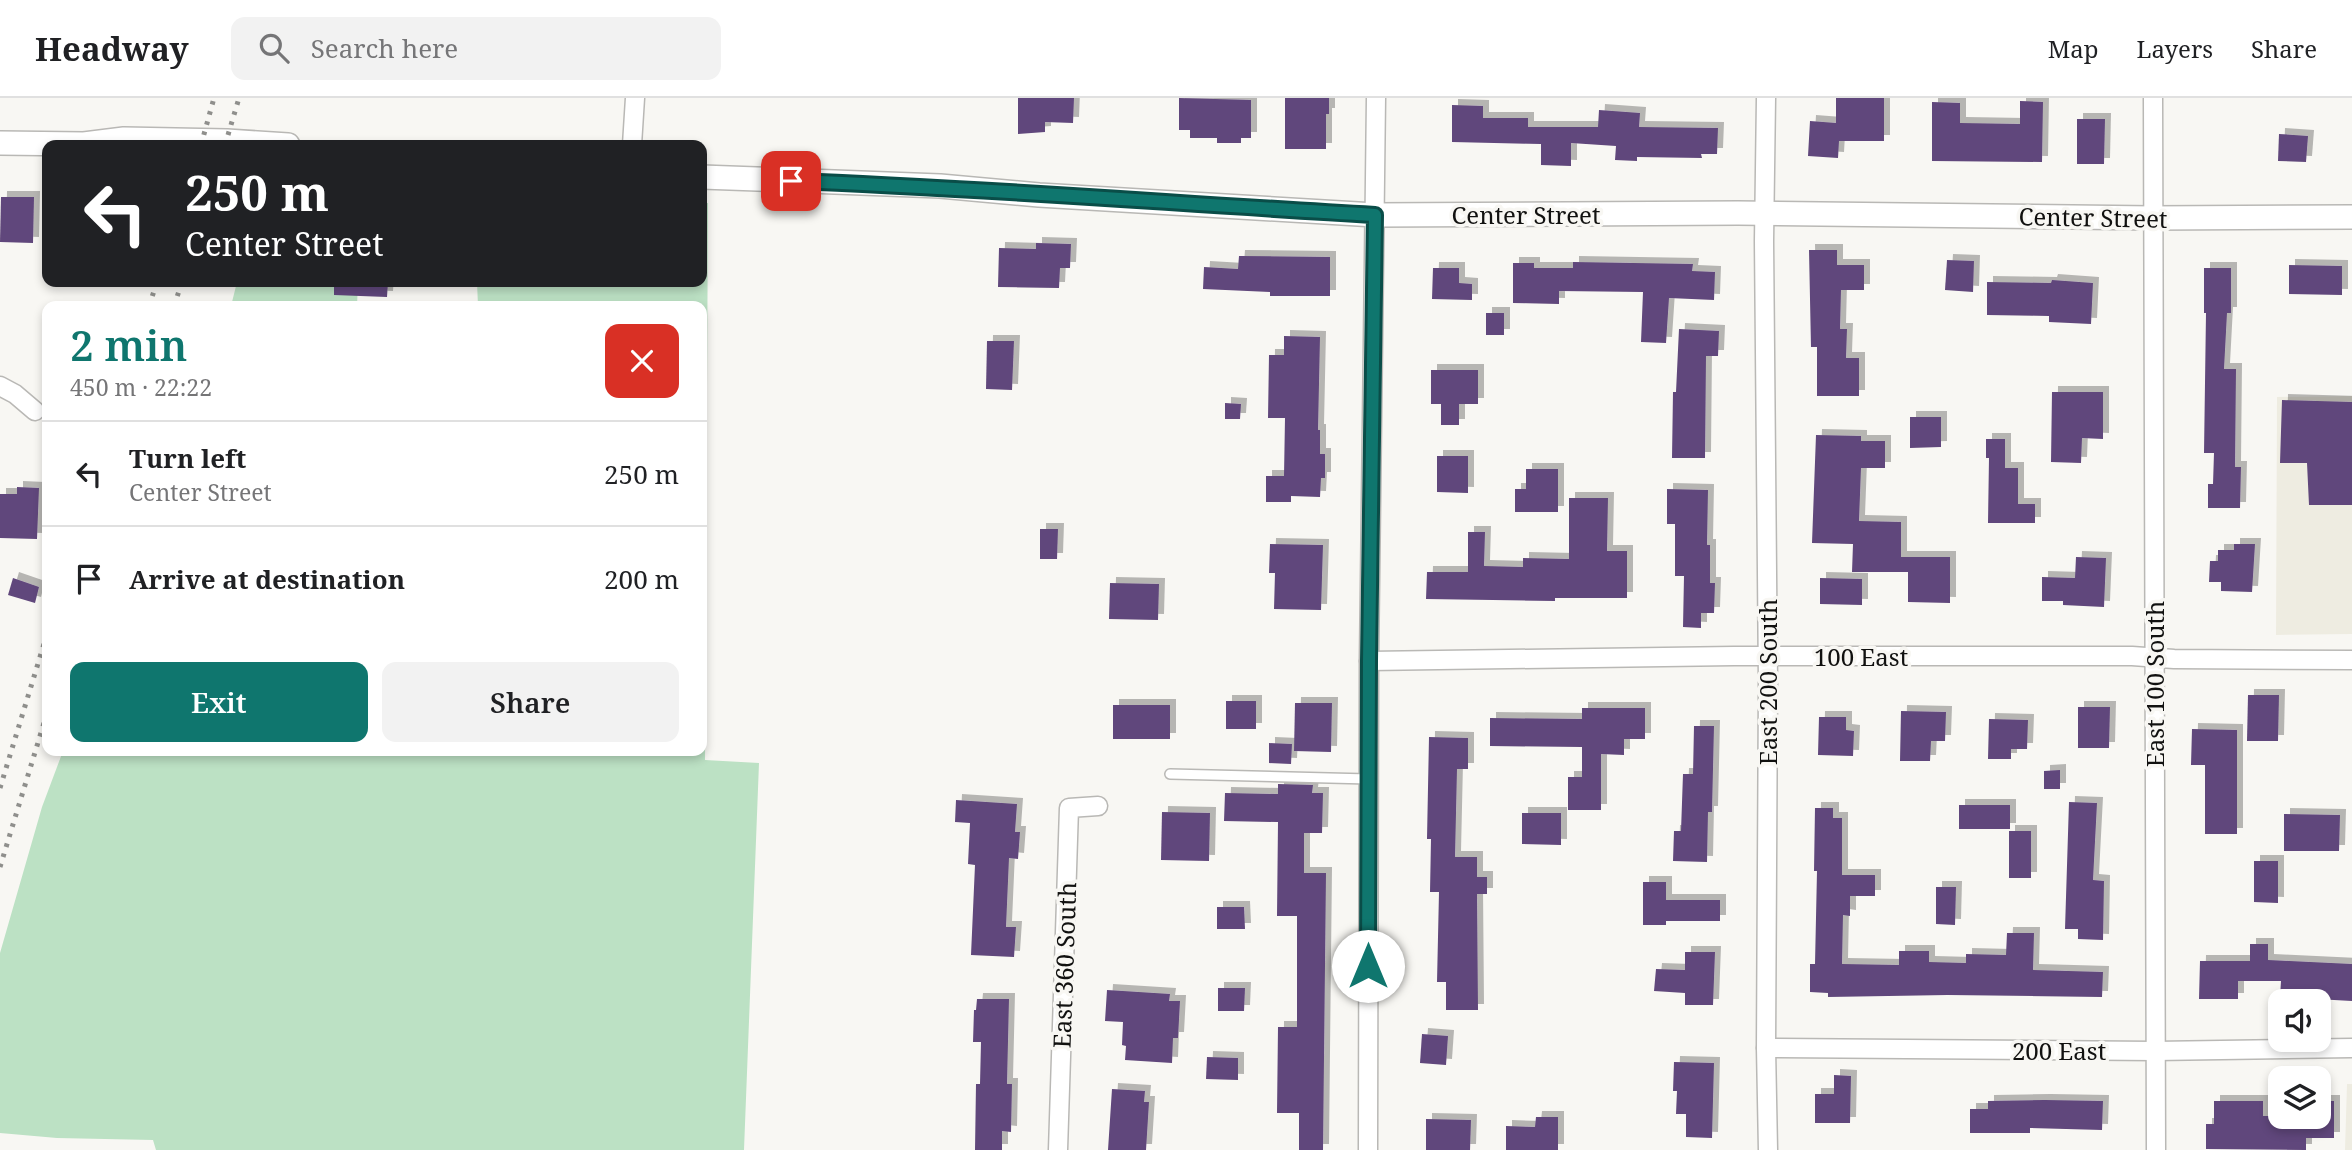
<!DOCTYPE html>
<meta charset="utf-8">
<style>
:root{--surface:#fff;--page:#f2f2f2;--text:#202124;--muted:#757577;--line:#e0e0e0;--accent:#0f766e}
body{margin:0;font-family:"Noto Serif",serif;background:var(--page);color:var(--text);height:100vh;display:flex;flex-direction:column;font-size:26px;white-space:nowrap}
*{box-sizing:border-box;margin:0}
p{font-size:23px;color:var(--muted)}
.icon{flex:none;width:38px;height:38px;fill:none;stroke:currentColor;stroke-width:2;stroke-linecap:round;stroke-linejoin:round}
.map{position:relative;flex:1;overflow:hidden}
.details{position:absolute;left:42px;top:203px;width:665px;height:455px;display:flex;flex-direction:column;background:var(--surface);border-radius:14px;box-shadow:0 4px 10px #0003}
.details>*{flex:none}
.top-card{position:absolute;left:42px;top:42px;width:665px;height:147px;border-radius:14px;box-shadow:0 4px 10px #0003;background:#202124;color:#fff;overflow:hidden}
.fabs{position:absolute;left:2268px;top:891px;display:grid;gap:14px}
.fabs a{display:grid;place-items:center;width:63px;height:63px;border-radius:14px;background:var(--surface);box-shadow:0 4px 10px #0003;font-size:35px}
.pin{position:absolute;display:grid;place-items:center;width:60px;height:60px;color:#fff;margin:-30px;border-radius:14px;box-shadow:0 4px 10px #0006}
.me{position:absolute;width:77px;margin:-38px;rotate:0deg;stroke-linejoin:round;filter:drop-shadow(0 0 5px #0008)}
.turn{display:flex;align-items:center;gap:24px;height:147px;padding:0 28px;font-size:32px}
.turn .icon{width:91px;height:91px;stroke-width:2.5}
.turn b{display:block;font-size:49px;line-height:60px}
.round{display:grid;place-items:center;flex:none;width:74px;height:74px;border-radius:14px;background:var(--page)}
.overview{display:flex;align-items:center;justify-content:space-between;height:119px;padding:0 28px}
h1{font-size:42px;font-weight:600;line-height:52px;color:var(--accent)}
.button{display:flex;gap:14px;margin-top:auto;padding:14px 28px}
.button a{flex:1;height:80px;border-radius:14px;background:var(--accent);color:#fff;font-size:28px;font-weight:600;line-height:80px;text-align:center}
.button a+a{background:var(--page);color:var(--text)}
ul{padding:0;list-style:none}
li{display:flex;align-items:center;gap:21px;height:105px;padding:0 28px;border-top:2px solid var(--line)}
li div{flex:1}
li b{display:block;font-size:26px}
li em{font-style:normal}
header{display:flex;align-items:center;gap:42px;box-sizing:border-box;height:98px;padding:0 35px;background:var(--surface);border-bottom:2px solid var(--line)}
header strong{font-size:33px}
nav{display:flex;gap:38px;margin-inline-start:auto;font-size:24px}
.search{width:490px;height:63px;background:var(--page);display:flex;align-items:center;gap:18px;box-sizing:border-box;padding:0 24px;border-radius:14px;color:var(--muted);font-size:26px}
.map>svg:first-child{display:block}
</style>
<header>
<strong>Headway</strong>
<div class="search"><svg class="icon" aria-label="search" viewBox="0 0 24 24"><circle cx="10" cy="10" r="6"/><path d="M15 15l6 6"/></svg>Search here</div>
<nav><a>Map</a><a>Layers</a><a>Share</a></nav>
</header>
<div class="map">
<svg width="2352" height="1052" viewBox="0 0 2352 1052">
<defs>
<filter id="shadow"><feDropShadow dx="6" dy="-6" stdDeviation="0" flood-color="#0004"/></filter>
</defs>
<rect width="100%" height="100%" fill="#f8f7f3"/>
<!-- built -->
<g fill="#eeece1">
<polygon points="2352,298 2352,536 2276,537 2277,299"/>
<polygon points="2347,986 2352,986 2352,1052 2345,1052"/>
</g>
<!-- green -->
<g fill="#bce1c4">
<polygon points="702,105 708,105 705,662 759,665 744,1052 156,1052 153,1042 57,1040 0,1035 0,855 42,709 63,653 702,653 702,208 478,208 477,184 702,184"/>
<polygon points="237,184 358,184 357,208 231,208"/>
</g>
<!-- building -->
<g fill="#60477b" filter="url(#shadow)">
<polygon points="1018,0 1074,0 1073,25 1045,24 1045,34 1018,36"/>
<polygon points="1179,0 1251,2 1251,40 1241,40 1241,45 1217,45 1217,40 1190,40 1190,32 1179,32"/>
<polygon points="1285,0 1329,0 1329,16 1326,16 1326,51 1285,51"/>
<polygon points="1836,0 1884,0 1884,43 1839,43 1838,60 1808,58 1810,23 1836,25"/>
<polygon points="2020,3 2043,4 2042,64 1932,63 1932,4 1960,5 1960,25 2020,26"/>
<polygon points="1452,7 1483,8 1483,20 1528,20 1528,29 1598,29 1599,12 1640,15 1639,29 1718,30 1717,56 1701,56 1702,60 1637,59 1637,63 1615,62 1616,48 1571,45 1571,68 1541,67 1541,46 1452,44"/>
<polygon points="2077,21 2105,21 2104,66 2077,66"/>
<polygon points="2279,36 2308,38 2306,64 2278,63"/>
<polygon points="1,99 34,99 33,145 0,144"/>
<polygon points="1036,145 1071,146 1070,170 1060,170 1059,190 998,189 999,150 1036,151"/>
<polygon points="1809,152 1837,152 1837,167 1864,167 1864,192 1841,192 1840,231 1847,231 1846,260 1859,260 1859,298 1817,298 1817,249 1811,249"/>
<polygon points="1239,158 1330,159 1330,198 1270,198 1270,194 1203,191 1204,169 1238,171"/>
<polygon points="1947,162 1974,163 1973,194 1945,192"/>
<polygon points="1573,164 1693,166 1692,173 1715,174 1714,202 1669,200 1666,245 1641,244 1643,194 1559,193 1559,206 1513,205 1513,165 1534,165 1534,170 1573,170"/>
<polygon points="2289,167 2342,168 2342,197 2289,196"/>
<polygon points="1433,170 1459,170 1459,185 1472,186 1472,202 1432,201"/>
<polygon points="2204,170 2231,170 2231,215 2227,215 2224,271 2236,271 2235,369 2241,369 2240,410 2208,410 2208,386 2213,386 2214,355 2204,355 2206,215 2204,215"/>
<polygon points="2052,182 2093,185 2091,226 2049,224 2049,218 1987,217 1987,184 2051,185"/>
<polygon points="334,184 388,184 387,199 334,197"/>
<rect x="1486" y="215" width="18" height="22"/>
<polygon points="1679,231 1719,233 1718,258 1706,258 1705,360 1672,360 1673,294 1676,294"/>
<polygon points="1284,238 1320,239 1318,332 1320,332 1320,356 1325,356 1325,380 1321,380 1320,399 1291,398 1291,404 1266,404 1266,378 1284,378 1285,320 1268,320 1269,257 1284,257"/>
<polygon points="987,243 1014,243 1012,292 986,291"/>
<polygon points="1431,272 1478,272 1478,306 1459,306 1459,327 1441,327 1441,306 1431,306"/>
<polygon points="2052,294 2103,294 2103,341 2082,340 2081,365 2051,364"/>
<polygon points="2282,302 2352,304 2352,407 2309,407 2307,365 2280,365"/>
<polygon points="1225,305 1241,306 1240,321 1225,321"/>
<polygon points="1910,319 1941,319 1941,349 1910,350"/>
<polygon points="1816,337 1861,338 1861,343 1885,343 1885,370 1861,370 1859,423 1901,424 1901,459 1950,459 1950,505 1908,504 1908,474 1852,474 1853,446 1812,445"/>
<polygon points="1986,341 2005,341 2005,370 2018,370 2018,406 2035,406 2035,425 1988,425 1989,360 1986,360"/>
<polygon points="1437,358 1468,358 1468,395 1437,394"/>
<polygon points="1526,371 1558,371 1558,414 1515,414 1515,391 1526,391"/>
<polygon points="17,389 39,390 37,441 0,440 0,396 17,396"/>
<polygon points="1667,391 1708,392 1707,447 1710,447 1710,485 1715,485 1714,515 1701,515 1701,530 1683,529 1684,478 1675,478 1675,426 1667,426"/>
<polygon points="1569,400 1608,400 1607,453 1627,453 1627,500 1555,500 1555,503 1426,501 1427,474 1468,474 1468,434 1485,434 1484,468 1523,469 1523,460 1569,461"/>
<polygon points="1040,431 1058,431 1057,461 1040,461"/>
<polygon points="1270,446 1323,447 1321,512 1274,511 1275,475 1269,475"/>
<polygon points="2234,446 2255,446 2252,494 2221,493 2221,484 2209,484 2210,463 2218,463 2218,452 2234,452"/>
<polygon points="2076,459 2106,460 2104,509 2063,507 2063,503 2042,503 2042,479 2075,480"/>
<polygon points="13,480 39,489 35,505 8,497"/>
<polygon points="1820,480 1862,481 1862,507 1820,506"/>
<polygon points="1110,485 1159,486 1158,522 1109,521"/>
<polygon points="2248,597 2279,597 2278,643 2247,643"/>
<rect x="1226" y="603" width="30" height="28"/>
<polygon points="1295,605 1332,605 1331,654 1294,653"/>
<rect x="1113" y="607" width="57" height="34"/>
<polygon points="2078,609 2110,609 2109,650 2078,650"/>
<polygon points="1582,610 1645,610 1645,641 1624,641 1624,657 1601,656 1601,712 1568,712 1568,679 1582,679 1582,649 1490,648 1490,620 1582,621"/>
<polygon points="1901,613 1946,614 1945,643 1931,643 1930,663 1900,663"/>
<polygon points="1819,619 1846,619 1846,632 1854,633 1853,658 1818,657"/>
<polygon points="1989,621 2028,622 2027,651 2011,651 2011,661 1988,661"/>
<polygon points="1694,628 1714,628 1712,714 1708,714 1707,764 1673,763 1674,733 1681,733 1683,676 1693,676"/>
<polygon points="2192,631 2237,632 2237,736 2205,736 2205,667 2191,667"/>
<polygon points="1429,639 1468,640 1468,671 1457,671 1455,759 1477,759 1477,779 1487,779 1487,796 1477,796 1478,912 1446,912 1446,884 1437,884 1439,794 1430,794 1431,741 1427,741"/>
<polygon points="1269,645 1292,646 1291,666 1269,665"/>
<polygon points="2060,672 2060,691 2044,691 2044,673"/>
<polygon points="1278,686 1313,687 1312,695 1323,695 1322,735 1304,735 1304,775 1326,775 1323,1052 1299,1052 1299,1015 1277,1015 1278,929 1297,929 1297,818 1277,818 1278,724 1224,723 1225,695 1278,696"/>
<polygon points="956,702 1017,706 1015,734 1020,734 1018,761 1009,760 1006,829 1016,829 1014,859 971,857 975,767 968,766 970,725 955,724"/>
<polygon points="2069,704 2097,705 2093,782 2104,783 2103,842 2078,841 2078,831 2065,831"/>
<rect x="1959" y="707" width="51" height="24"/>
<polygon points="1815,710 1833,710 1833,720 1842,720 1842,777 1875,777 1875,798 1850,798 1850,818 1843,817 1842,866 1899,867 1899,853 1929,853 1929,864 1966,865 1966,856 2006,857 2007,835 2034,835 2033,872 2103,874 2102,899 1948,897 1828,899 1828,895 1810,894 1810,866 1815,866 1817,773 1814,773"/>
<polygon points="1162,714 1210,715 1209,763 1161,762"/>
<polygon points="1522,715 1561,715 1561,747 1522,746"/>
<polygon points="2284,716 2340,717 2339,753 2284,753"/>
<rect x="2009" y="733" width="22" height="47"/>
<polygon points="2254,763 2278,763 2278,805 2254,804"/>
<polygon points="1643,784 1666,784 1666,802 1720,802 1720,823 1666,823 1666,827 1643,827"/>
<polygon points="1936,789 1956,789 1955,827 1936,826"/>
<polygon points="1217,809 1244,809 1245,831 1217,831"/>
<polygon points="2250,846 2268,846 2268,862 2352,866 2352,903 2280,899 2281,883 2238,883 2238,901 2199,901 2200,863 2250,863"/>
<polygon points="1685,854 1715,854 1713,907 1685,907 1685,895 1654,893 1656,871 1685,872"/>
<polygon points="1218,890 1245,890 1244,913 1218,913"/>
<polygon points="1107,892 1170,896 1169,903 1180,903 1178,940 1173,940 1172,965 1125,962 1126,948 1122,947 1123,924 1105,923"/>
<polygon points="977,901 1009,901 1007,986 1012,986 1011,1034 1002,1033 1002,1052 975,1052 976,986 980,986 981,944 973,944 974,912 976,912"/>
<polygon points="1422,936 1448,938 1446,967 1420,965"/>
<polygon points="1207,959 1238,960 1238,982 1206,981"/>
<polygon points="1674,964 1714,965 1712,1040 1686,1039 1686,1016 1676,1016 1677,993 1673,993"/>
<polygon points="1834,977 1851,978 1850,1025 1815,1025 1815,996 1834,996"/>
<polygon points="1112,991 1145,993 1144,1004 1149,1004 1146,1052 1108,1052"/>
<polygon points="2045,1002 2103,1003 2102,1032 2030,1030 2030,1035 1970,1035 1970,1011 1988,1011 1988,1003"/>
<polygon points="2214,1003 2263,1003 2263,1018 2319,1018 2319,1003 2334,1003 2334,1040 2306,1040 2306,1052 2206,1051 2206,1026 2214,1026"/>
<polygon points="1536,1019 1558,1019 1558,1052 1506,1052 1506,1028 1535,1029"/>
<polygon points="1426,1021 1471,1022 1470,1052 1426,1052"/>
</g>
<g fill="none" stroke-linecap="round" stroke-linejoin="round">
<!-- service casing -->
<g stroke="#b9b8b5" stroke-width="12">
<polyline id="service" points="1170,676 1369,681"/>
</g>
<!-- minor casing -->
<g stroke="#b9b8b5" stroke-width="21">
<g id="minor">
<polyline points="1766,0 1764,143 1768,585 1766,950 1768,1052"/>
<polyline points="2153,0 2156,1052"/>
<polyline points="632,47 635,0"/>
<polyline points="0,288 15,296 35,313"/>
<polyline points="1369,563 1734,558 2132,558 2174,561 2352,562"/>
<polyline points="1766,950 2155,953 2352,950"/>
<polyline points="1058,1052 1069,710 1098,708"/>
<polyline points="1368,1052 1369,563 1376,0"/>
</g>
</g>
<!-- tertiary casing -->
<g stroke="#b9b8b5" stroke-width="26">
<g id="tertiary">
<polyline points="0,45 84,46 124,41 227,43 288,47"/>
<polyline points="702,79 940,88 1039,97 1375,117 1738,115 2153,120 2352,119"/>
</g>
</g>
<!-- service -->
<use href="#service" stroke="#fff" stroke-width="9"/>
<!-- minor -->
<use href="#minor" stroke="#fff" stroke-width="18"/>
<!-- tertiary -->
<use href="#tertiary" stroke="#fff" stroke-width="23"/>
<!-- rail -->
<g stroke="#8f8f8c" stroke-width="5" stroke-dasharray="3.5 7" stroke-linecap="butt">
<polyline points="201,47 214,0"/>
<polyline points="225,47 239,0"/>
<polyline points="149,208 157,184"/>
<polyline points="174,208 182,184"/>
<polyline points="0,690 47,536"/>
<polyline points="0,769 47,615"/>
</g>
</g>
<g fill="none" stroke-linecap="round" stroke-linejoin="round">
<!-- route casing -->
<g stroke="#0a4d48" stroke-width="18">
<path id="route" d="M791 83C986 90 1180 106 1375 117L1369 563 1368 868"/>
</g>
<!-- route -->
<use href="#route" stroke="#0f766e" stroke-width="12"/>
</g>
<g text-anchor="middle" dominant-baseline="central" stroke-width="7" stroke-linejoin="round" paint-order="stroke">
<!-- street labels -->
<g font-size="24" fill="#111110" stroke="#f8f7f3">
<text x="1526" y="116">Center Street</text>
<text transform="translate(2093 119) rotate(1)">Center Street</text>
<text x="1861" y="558">100 East</text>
<text transform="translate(1767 584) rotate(-90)">East 200 South</text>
<text transform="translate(2154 586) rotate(-90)">East 100 South</text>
<text transform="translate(1064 867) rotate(-88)">East 360 South</text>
<text x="2059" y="952">200 East</text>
</g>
</g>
</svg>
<div class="fabs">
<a><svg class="icon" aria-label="sound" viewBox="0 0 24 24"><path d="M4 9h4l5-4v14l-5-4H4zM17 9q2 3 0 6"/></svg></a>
<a><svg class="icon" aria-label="layers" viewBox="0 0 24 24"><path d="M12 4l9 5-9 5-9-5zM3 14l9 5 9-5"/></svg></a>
</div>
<div class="pin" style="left:791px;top:83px;background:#d93025"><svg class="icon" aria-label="arrive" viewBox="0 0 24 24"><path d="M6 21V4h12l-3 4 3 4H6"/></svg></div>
<svg class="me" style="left:1368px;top:868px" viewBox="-20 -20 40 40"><circle r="19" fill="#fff"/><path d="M0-13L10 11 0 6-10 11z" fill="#0f766e"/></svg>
<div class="top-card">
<div class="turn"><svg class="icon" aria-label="left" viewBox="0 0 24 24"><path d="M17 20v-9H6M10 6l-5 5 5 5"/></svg><div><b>250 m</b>Center Street</div></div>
</div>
<section class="details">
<div class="overview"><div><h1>2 min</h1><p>450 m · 22:22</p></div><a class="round" style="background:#d93025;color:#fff"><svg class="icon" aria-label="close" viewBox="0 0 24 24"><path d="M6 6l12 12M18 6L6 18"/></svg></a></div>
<ul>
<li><svg class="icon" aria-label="left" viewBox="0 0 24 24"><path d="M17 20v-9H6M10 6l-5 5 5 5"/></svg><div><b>Turn left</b><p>Center Street</p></div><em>250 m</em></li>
<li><svg class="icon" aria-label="arrive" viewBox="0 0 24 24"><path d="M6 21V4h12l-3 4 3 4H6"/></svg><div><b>Arrive at destination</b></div><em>200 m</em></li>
</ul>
<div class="button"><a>Exit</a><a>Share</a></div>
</section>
</div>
